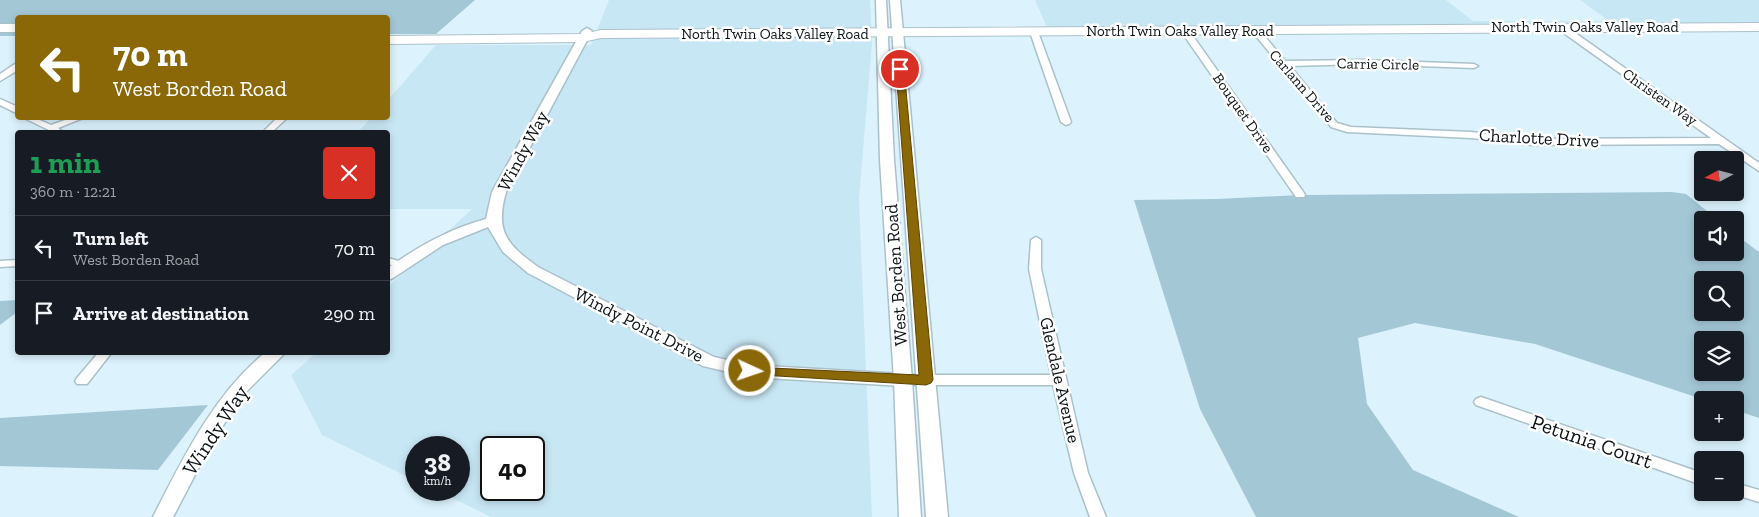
<!DOCTYPE html>
<meta charset="utf-8">
<style>
:root{--surface:#171b24;--page:#242831;--text:#f1f3f6;--muted:#9ea1a6;--line:#363941}
body{margin:0;font-family:"Zilla Slab",serif;background:var(--page);color:var(--text);height:100vh;display:flex;flex-direction:column;font-size:19px;white-space:nowrap}
*{box-sizing:border-box;margin:0}
p{font-size:16px;color:var(--muted)}
.icon{flex:none;width:28px;height:28px;fill:none;stroke:currentColor;stroke-width:2;stroke-linecap:round;stroke-linejoin:round}
.map{position:relative;flex:1;overflow:hidden}
.details{position:absolute;left:15px;top:130px;width:375px;height:225px;display:flex;flex-direction:column;background:var(--surface);border-radius:5px;box-shadow:0 2px 8px #0003}
.details>*{flex:none}
.hud{position:absolute;left:15px;top:15px;width:375px;height:105px;border-radius:5px;box-shadow:0 2px 8px #0003;background:#8b6807;color:#fff;overflow:hidden}
.needle{width:32px;rotate:263deg}
.tools{position:absolute;left:1694px;top:151px;display:grid;gap:10px}
.tools a{display:grid;place-items:center;width:50px;height:50px;border-radius:5px;background:var(--surface);box-shadow:0 2px 8px #0003;font-size:25px}
.speed{position:absolute;left:405px;top:436px;display:flex;gap:10px;font-size:25px;font-weight:700;text-align:center}
.speed>*{display:grid;place-content:center;width:65px;height:65px;border-radius:50%;background:var(--surface);box-shadow:0 2px 8px #0003;line-height:1}
.speed small{font-size:12px;font-weight:400}
.speed .limit{border:2px solid #111;border-radius:8px;background:#fff;color:#111}
.pin{position:absolute;display:grid;place-items:center;width:42px;height:42px;color:#fff;margin:-21px;border:2px solid #fff;border-radius:50%;box-shadow:0 1px 5px #0007}
.me{position:absolute;width:55px;margin:-28px;rotate:93deg;stroke-linejoin:round;filter:drop-shadow(0 0 4px #0008)}
.turn{display:flex;align-items:center;gap:18px;height:105px;padding:0 15px;font-size:22px}
.turn .icon{width:65px;height:65px;stroke-width:2.5}
.turn b{display:block;font-size:35px;line-height:42px}
.round{display:grid;place-items:center;flex:none;width:52px;height:52px;border-radius:5px;background:var(--page)}
.summary{display:flex;align-items:center;justify-content:space-between;height:85px;padding:0 15px}
h1{font-size:30px;font-weight:700;line-height:38px;color:#1e9e55}
ul{padding:0;list-style:none}
li{display:flex;align-items:center;gap:15px;height:65px;padding:0 15px;border-top:1px solid var(--line)}
li div{flex:1}
li b{display:block;font-size:19px}
li em{font-style:normal}
.map>svg:first-child{display:block}
</style>
<div class="map">
<svg width="1759" height="517" viewBox="0 0 1759 517">
<rect width="100%" height="100%" fill="#dcf3fd"/>
<!-- built -->
<g fill="#c8e7f4" fill-rule="evenodd">
<path d="M609 0H870L872 43 859 199 872 517H491L436 490H459V448H416V481L322 435 291 375 316 353 388 352V287L472 209H388V132H358L371 118H388V100L436 45H591ZM491 448H534V490H491Z"/>
<polygon points="1035,0 1446,0 1473,21 1609,21 1580,0 1759,0 1759,23 1047,28"/>
</g>
<!-- green -->
<g fill="#a4c7d6" fill-rule="evenodd">
<polygon points="0,0 475,0 436,34 388,34 388,18 18,18 17,36 0,36"/>
<path d="M1672 192 1686 194 1718 220H1702V252H1735V234L1759 252V418L1735 410V400H1705L1535 344 1415 323 1358 338 1367 404 1413 470 1519 517H1256L1200 409 1134 200 1217 199 1300 195ZM1702 280H1735V312H1702ZM1702 340H1735V372H1702Z"/>
<polygon points="17,300 17,312 0,325 0,301"/>
<polygon points="208,405 158,470 0,466 0,418"/>
</g>
<g fill="none" stroke-linecap="round" stroke-linejoin="round">
<!-- minor casing -->
<g stroke="#abc1ca" stroke-width="3">
<g id="minor">
<polygon points="1558,25 1564,25 1759,163 1759,171 1719,144 1533,145 1471,138 1347,132 1331,127 1251,30 1258,28 1285,61 1363,60 1474,64 1478,66 1474,68 1363,64 1290,66 1337,123 1351,127 1471,132 1533,139 1711,138 1558,29"/>
<polygon points="1182,29 1188,29 1304,193 1305,195 1304,197 1296,197 1181,31"/>
<polygon points="1031,30 1038,32 1071,122 1069,124 1066,125 1061,122 1030,32"/>
<polygon points="15,64 18,64 18,70 0,81 0,74"/>
<polygon points="0,99 18,107 18,114 0,105"/>
<polygon points="24,118 35,118 51,125 71,118 83,118 58,128 63,132 53,132"/>
<polygon points="277,118 287,118 272,132 263,132"/>
<polygon points="1036,237 1041,240 1041,269 1088,473 1106,517 1090,517 1074,473 1053,385 903,385 898,383 896,380 898,377 903,375 1051,375 1029,269 1031,240"/>
<polygon points="388,258 406,263 408,265 402,268 388,264"/>
<polygon points="18,260 18,266 0,267 0,261"/>
<polygon points="99,352 112,352 87,384 77,384 75,381 77,378"/>
<polygon points="1481,397 1702,473 1702,485 1476,405 1474,402 1476,399"/>
<polygon points="1735,483 1759,490 1759,502 1730,493 1735,492"/>
</g>
</g>
<!-- tertiary casing -->
<g stroke="#abc1ca" stroke-width="3">
<g id="tertiary">
<path d="M587 28 592 31 506 192C495 231 506 244 538 267L714 357 750 365 903 374 909 376 912 380 909 384 903 386 750 377 703 366 528 273 503 252 488 227 443 245 393 278 388 280V268C419 246 449 229 486 219L492 192 582 31Z"/>
<path d="M266 352H286L247 391 232 411 207 452 173 517H153C183 458 214 394 266 352Z"/>
</g>
</g>
<!-- secondary casing -->
<g stroke="#abc1ca" stroke-width="3">
<g id="secondary">
<polygon points="876,0 886,0 894,160 912,380 921,517 899,517 894,380 880,160"/>
<polygon points="890,0 900,0 948,517 926,517"/>
</g>
</g>
<!-- primary casing -->
<g stroke="#abc1ca" stroke-width="2">
<g id="primary">
<polygon points="1759,23 1759,31 601,38 583,42 388,44 388,36 583,34 601,30"/>
<rect x="0" y="24" width="18" height="8"/>
</g>
</g>
<!-- minor -->
<use href="#minor" fill="#fff" fill-rule="evenodd"/>
<!-- tertiary -->
<use href="#tertiary" fill="#fff" fill-rule="evenodd"/>
<!-- secondary -->
<use href="#secondary" fill="#fff" fill-rule="evenodd"/>
<!-- primary -->
<use href="#primary" fill="#fff" fill-rule="evenodd"/>
</g>
<!-- route -->
<polygon fill="#8b6807" stroke="#5a4405" points="900,66 904,69 933,380 931,383 926,385 745,374 743,371 745,368 750,367 919,375 896,69"/>
<g text-anchor="middle" dominant-baseline="central" stroke-width="5" stroke-linejoin="round" paint-order="stroke">
<!-- far-street labels -->
<g font-size="15" fill="#0b1316" stroke="#fff">
<text x="1585" y="27">North Twin Oaks Valley Road</text>
<text x="1180" y="31">North Twin Oaks Valley Road</text>
<text x="775" y="34">North Twin Oaks Valley Road</text>
<text transform="translate(1378 64) rotate(1)">Carrie Circle</text>
<text transform="translate(1302 86) rotate(49)">Carlann Drive</text>
<text transform="translate(1660 97) rotate(35)">Christen Way</text>
<text transform="translate(1243 113) rotate(55)">Bouquet Drive</text>
</g>
<!-- street labels -->
<g font-size="18" fill="#0b1316" stroke="#fff">
<text transform="translate(1539 138) rotate(3)">Charlotte Drive</text>
<text transform="translate(523 151) rotate(-62)">Windy Way</text>
<text transform="translate(896 275) rotate(-94)">West Borden Road</text>
<text transform="translate(639 325) rotate(27)">Windy Point Drive</text>
<text transform="translate(1060 380) rotate(77)">Glendale Avenue</text>
</g>
<!-- near-street labels -->
<g font-size="21" fill="#0b1316" stroke="#fff">
<text transform="translate(215 430) rotate(-57)">Windy Way</text>
<text transform="translate(1592 441) rotate(19)">Petunia Court</text>
</g>
</g>
</svg>
<div class="tools">
<a><svg class="needle" viewBox="-14 -14 28 28"><path d="M0-13l5 13h-10z" fill="#e53935"/><path d="M0 13l5-13h-10z" fill="#9ea1a6"/></svg></a>
<a><svg class="icon" aria-label="sound" viewBox="0 0 24 24"><path d="M4 9h4l5-4v14l-5-4H4zM17 9q2 3 0 6"/></svg></a>
<a><svg class="icon" aria-label="search" viewBox="0 0 24 24"><circle cx="10" cy="10" r="6"/><path d="M15 15l6 6"/></svg></a>
<a><svg class="icon" aria-label="layers" viewBox="0 0 24 24"><path d="M12 4l9 5-9 5-9-5zM3 14l9 5 9-5"/></svg></a>
<a>+</a>
<a>−</a>
</div>
<div class="speed"><div>38<small>km/h</small></div><div class="limit">40</div></div>
<div class="pin" style="left:900px;top:69px;background:#d93025"><svg class="icon" aria-label="arrive" viewBox="0 0 24 24"><path d="M6 21V4h12l-3 4 3 4H6"/></svg></div>
<svg class="me" style="left:750px;top:371px" viewBox="-20 -20 40 40"><circle r="17" fill="#8b6807" stroke="#fff" stroke-width="3"/><path d="M0-11L8 9 0 5-8 9z" fill="#fff"/></svg>
<div class="hud">
<div class="turn"><svg class="icon" aria-label="left" viewBox="0 0 24 24"><path d="M17 20v-9H6M10 6l-5 5 5 5"/></svg><div><b>70 m</b>West Borden Road</div></div>
</div>
<section class="details">
<div class="summary"><div><h1>1 min</h1><p>360 m · 12:21</p></div><a class="round" style="background:#d93025;color:#fff"><svg class="icon" aria-label="close" viewBox="0 0 24 24"><path d="M6 6l12 12M18 6L6 18"/></svg></a></div>
<ul>
<li><svg class="icon" aria-label="left" viewBox="0 0 24 24"><path d="M17 20v-9H6M10 6l-5 5 5 5"/></svg><div><b>Turn left</b><p>West Borden Road</p></div><em>70 m</em></li>
<li><svg class="icon" aria-label="arrive" viewBox="0 0 24 24"><path d="M6 21V4h12l-3 4 3 4H6"/></svg><div><b>Arrive at destination</b></div><em>290 m</em></li>
</ul>
</section>
</div>
